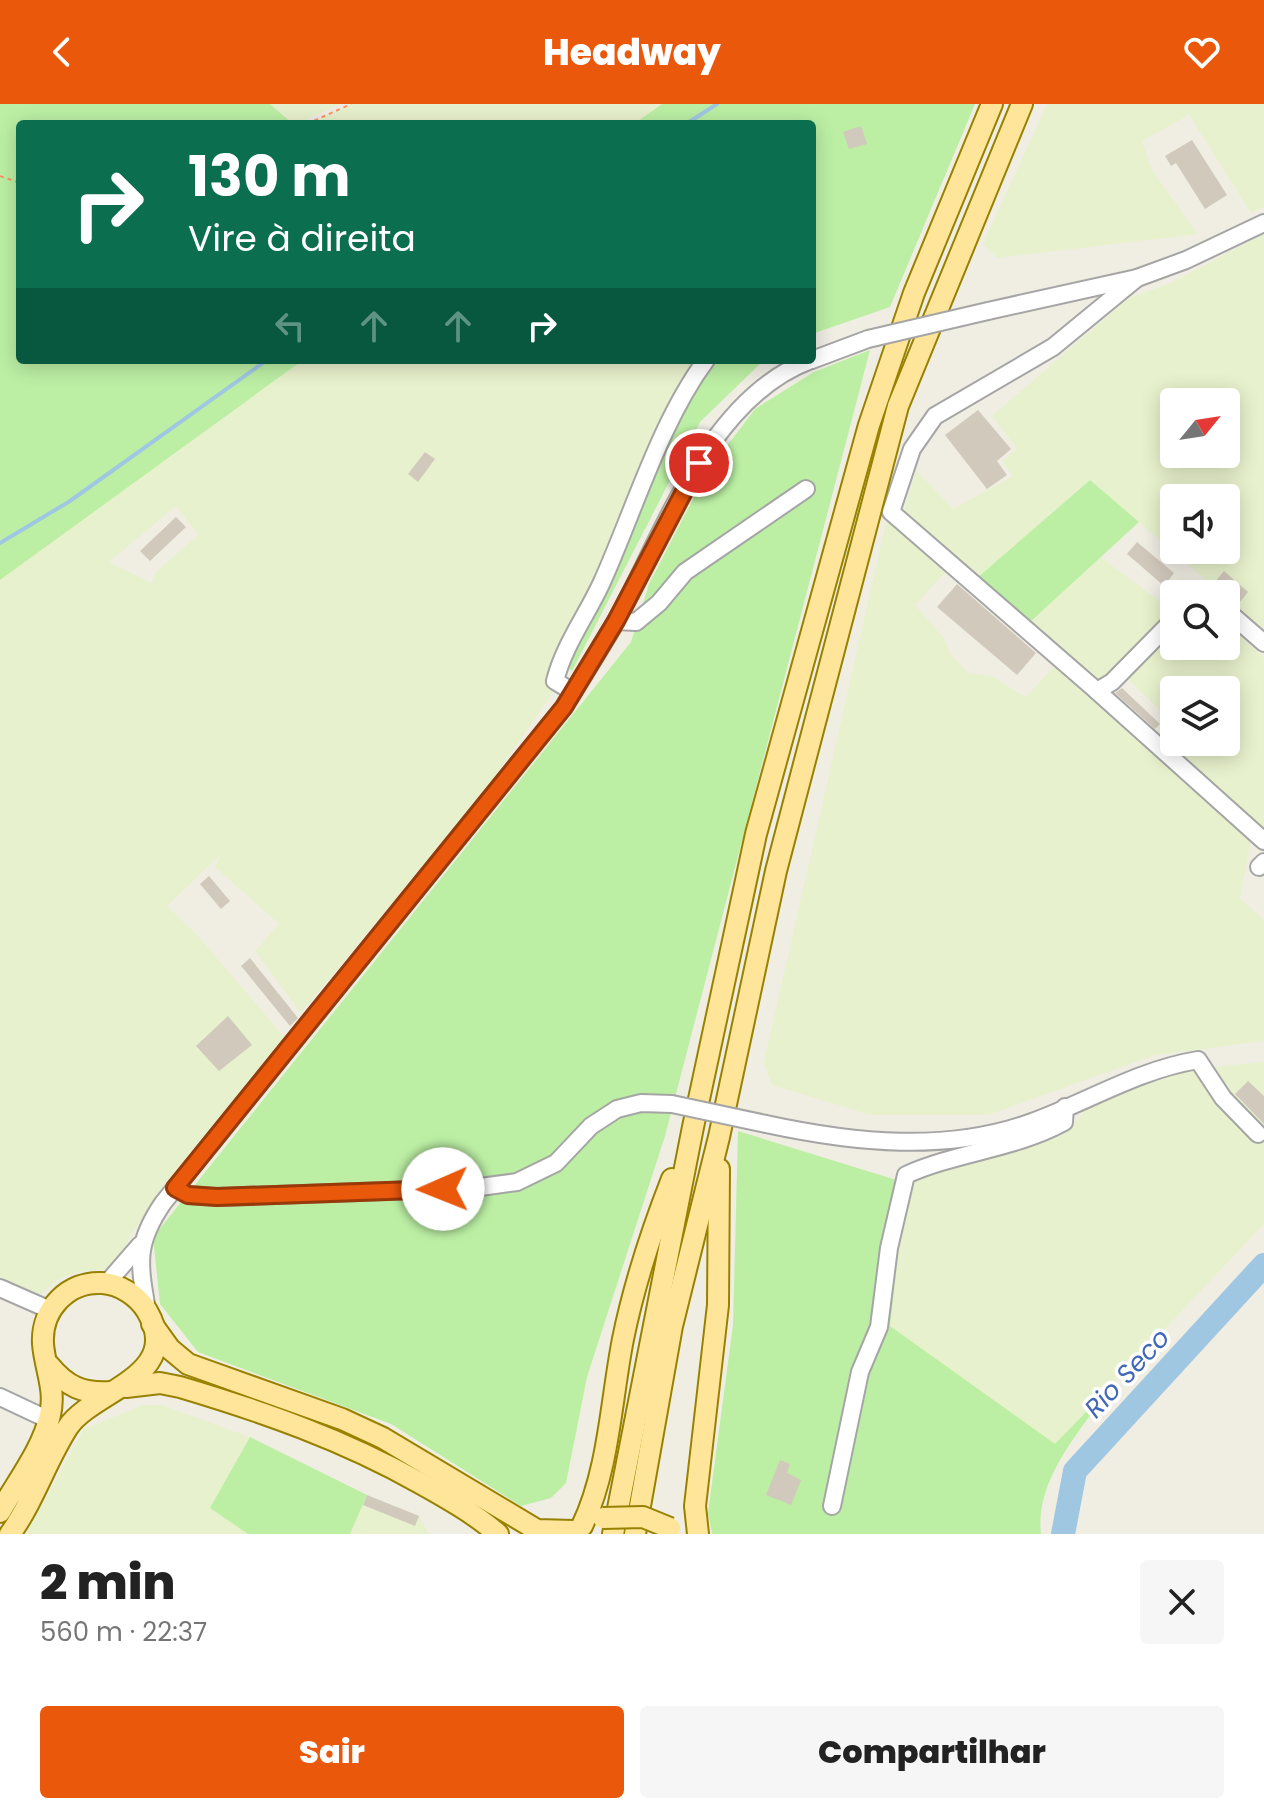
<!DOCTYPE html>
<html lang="pt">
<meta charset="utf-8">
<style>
:root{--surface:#fff;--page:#f6f6f6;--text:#222;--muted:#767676;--accent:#ea580c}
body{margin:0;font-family:Poppins,sans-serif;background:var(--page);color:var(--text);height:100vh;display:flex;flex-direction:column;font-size:30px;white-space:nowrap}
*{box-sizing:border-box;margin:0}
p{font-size:26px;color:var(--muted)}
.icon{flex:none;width:44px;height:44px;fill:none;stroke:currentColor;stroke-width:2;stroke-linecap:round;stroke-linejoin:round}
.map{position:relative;height:1430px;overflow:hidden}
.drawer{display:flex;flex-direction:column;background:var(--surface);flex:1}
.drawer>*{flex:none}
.banner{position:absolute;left:16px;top:16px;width:800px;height:244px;border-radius:8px;box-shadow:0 4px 20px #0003;background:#0b6e4f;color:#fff;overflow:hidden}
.needle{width:52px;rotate:60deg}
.buttons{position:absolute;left:1160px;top:284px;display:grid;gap:16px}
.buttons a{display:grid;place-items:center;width:80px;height:80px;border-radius:8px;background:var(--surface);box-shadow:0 4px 20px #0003;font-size:40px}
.pin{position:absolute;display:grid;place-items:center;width:68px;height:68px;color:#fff;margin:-34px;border:4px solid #fff;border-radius:50%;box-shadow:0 2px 8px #0007}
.me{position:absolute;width:88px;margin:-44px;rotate:269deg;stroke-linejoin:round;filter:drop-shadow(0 0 6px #0008)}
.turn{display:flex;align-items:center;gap:28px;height:168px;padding:0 40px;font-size:36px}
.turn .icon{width:104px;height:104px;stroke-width:2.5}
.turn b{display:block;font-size:56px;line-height:68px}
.lanes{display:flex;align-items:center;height:76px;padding:0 40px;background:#0003;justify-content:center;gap:40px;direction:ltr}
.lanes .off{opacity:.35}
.round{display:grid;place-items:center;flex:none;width:84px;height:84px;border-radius:8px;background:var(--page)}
.summary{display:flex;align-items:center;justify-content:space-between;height:136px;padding:0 40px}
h1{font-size:48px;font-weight:800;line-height:60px}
.primary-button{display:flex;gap:16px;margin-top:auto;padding:16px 40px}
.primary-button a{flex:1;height:92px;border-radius:8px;background:var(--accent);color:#fff;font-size:32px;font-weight:800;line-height:92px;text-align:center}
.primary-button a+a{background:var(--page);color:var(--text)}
header{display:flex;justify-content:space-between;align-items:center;height:104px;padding:0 40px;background:var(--accent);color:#fff;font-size:36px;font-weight:800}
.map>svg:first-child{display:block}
</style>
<header><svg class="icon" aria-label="back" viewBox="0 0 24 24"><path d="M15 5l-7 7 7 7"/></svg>Headway<svg class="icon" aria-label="heart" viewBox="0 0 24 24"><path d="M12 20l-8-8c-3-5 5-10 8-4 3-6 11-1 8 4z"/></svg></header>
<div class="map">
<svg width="1264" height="1430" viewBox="0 0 1264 1430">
<rect width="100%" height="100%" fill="#f0eee3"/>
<!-- farmland -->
<g fill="#e8f1cd" fill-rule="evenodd">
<polygon points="270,0 341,0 295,20"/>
<polygon points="351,0 662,0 634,20 307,20"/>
<polygon points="1047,0 1264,0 1264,103 1251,109 1189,11 1142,37 1152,66 1198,130 997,154 983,140"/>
<path d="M1264 130V526L1090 376 976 475 903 410 916 366 953 405 1013 372 1002 357 1017 345 992 312 1129 194 1168 180ZM1174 298H1226V350H1174ZM1174 394H1226V446H1174Z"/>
<path d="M303 256H690L698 267 560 557 547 574 553 588 489 681 301 909 255 847 279 820 215 763 221 750 167 802 199 833 286 935 132 1129 118 1158 109 1165 78 1168 57 1176 38 1192 27 1193 0 1178V475ZM176 402 198 431 156 468 152 479 109 458Z"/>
<polygon points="887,414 946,468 915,501 944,534 950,550 969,569 991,572 1026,593 1056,560 1252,731 1240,794 1264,816 1264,937 1155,951 988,1011 871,1011 772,981 764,958"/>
<polygon points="1100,453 1173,507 1099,577 1030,518"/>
<path d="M1226 521 1264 553V728L1164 637 1173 619 1127 574 1174 527V542H1226ZM1174 586H1226V638H1174Z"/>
<polygon points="1264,958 1264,1120 1055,1341 890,1222 906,1079 1063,1031 1092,1000 1191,965"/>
<polygon points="143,1301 162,1301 250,1333 211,1404 248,1430 26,1430 84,1325"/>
<polygon points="367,1391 419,1412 429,1430 350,1430"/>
</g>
<!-- grass -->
<g fill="#bcefa4">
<polygon points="0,0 270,0 293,20 20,20 20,256 303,256 0,476"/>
<polygon points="662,0 975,0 890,203 812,230 812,20 634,20"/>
<polygon points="870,246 665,1032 587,1273 566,1379 551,1394 521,1402 391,1320 198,1248 160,1200 153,1133 631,538 649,480 707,368 755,305 814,268"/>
<polygon points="690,256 764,256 700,318 572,567 560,557 698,267"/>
<polygon points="1090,376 1139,418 1030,518 976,475"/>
<path d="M738 1027 906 1079 890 1222 1055 1340 1115 1278C1085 1321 1034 1374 1041 1430H712L708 1409 733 1221Z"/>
<polygon points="250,1333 367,1391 350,1430 248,1430 210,1404"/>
</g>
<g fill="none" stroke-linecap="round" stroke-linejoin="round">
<!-- stream -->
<g stroke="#a0c7e2" stroke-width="4">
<polyline points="686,20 717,0"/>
<polyline points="0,439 70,397 267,256"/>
</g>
<!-- river -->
<polyline stroke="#a0c7e2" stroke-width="24" points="1063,1430 1075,1367 1264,1161"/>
</g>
<!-- building -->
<g fill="#d1c9bc">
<polygon points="861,22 867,40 849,45 843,28"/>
<polygon points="1192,36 1227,91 1205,105 1176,59 1171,62 1165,52"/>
<polygon points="978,306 1011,345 997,357 1007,371 987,385 945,331"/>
<polygon points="425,348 435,355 418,378 408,370"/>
<polygon points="176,413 186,423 150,457 140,447"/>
<polygon points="1137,438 1174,469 1164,482 1127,450"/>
<polygon points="1224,467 1248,488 1239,499 1215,478"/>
<polygon points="957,480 1036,549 1017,571 937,503"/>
<polygon points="1122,584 1160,620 1155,625 1115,589"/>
<polygon points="209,772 230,797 221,805 200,780"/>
<polygon points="250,854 298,914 290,922 241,862"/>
<polygon points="228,912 252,941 219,967 196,942"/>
<polygon points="1248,977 1264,992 1264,1020 1235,990"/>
<polygon points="780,1356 790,1360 787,1369 801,1376 791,1401 766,1391"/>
<polygon points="367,1391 419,1412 415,1422 363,1401"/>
</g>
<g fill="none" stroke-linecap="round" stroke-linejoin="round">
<!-- minor casing -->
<g stroke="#a5a5a5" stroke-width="20">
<g id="minor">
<polyline points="1137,174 1053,243 935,312 912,345 891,408 1097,587 1112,578 1174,515"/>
<polyline points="988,207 1137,174 1186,156 1264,119"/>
<polyline points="812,256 868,235"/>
<polyline points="1226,506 1264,539"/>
<polyline points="616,517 636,518 659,499 685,468 806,385"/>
<polyline points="1097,587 1264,737"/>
<path d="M573 588 555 577C564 541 587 511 602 478 634 407 660 318 706 256"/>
<polyline points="1259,763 1264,758"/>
<path d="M766 1020C854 1039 947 1049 1032 1018 1089 997 1138 966 1198 956L1223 994 1258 1030"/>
<polyline points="175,1084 188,1091 217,1093 473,1084 517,1078 556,1059 591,1022 617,1005 641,999 672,1000"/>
<polyline points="107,1179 140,1141"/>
<polyline points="0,1184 50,1206"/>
<path d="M147 1206C139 1159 135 1140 163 1099L564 603C582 573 601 544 618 514 664 428 710 293 811 256"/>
<polyline points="0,1293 49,1316"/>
<path d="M832 1402 860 1268 879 1223 889 1144 906 1071C957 1048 1015 1045 1064 1018L1065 1003"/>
</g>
</g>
<!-- major casing -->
<g stroke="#998100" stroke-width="24">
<g id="major">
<polyline points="152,1220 170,1245 188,1260 342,1315 383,1334 537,1426 574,1427"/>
<path d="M49 1261C67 1283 83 1290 111 1288"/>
<path d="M126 1283 160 1279 180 1283C264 1308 344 1336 420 1379 447 1394 475 1410 498 1430"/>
<path d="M0 1408C16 1379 43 1345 50 1311 56 1285 45 1265 43 1240 41 1205 68 1177 102 1179 120 1180 138 1192 147 1207 185 1272 93 1286 68 1323 46 1357 34 1397 10 1430"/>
<path d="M582 1422C609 1366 611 1296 623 1235 634 1181 652 1126 672 1075"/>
<polyline points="613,1430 693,1023 756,730 869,321 914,189 992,0"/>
<polyline points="635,1430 672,1222 719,1033 776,767 898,302 1022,0"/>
<polyline points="698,1430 695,1402 718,1201 719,1065"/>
</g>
</g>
<!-- path -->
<g stroke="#ff9166" stroke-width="2" stroke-dasharray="4 4" stroke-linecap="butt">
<polyline points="307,20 351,0"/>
<polyline points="0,72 20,79"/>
</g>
<!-- minor -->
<use href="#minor" stroke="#fff" stroke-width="16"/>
<!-- major -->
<use href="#major" stroke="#ffe59a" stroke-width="20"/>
<!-- minor-bridge casing -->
<g stroke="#a5a5a5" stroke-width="20" stroke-linecap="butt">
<g id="minor-bridge">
<polyline points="868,235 988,207"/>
<polyline points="672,1000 766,1020"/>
</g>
</g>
<!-- major-bridge casing -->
<g stroke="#998100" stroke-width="24" stroke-linecap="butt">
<polyline id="major-bridge" points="603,1414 643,1413 670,1424"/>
</g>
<!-- minor-bridge -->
<use href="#minor-bridge" stroke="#fff" stroke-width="16"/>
<!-- major-bridge -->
<use href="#major-bridge" stroke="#ffe59a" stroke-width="20"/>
</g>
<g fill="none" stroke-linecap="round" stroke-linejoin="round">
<!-- route casing -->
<g stroke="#983908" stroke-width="20">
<polyline id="route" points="443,1085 217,1093 188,1091 175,1084 564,603 616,517 699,359"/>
</g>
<!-- route -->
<use href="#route" stroke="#ea580c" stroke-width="14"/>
</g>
<g text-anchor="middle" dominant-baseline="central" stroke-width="7" stroke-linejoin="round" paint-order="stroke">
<!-- water labels -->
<g font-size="26" font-style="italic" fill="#4167b7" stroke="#fff">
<text transform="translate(1127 1269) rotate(-47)">Rio Seco</text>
</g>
</g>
</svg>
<div class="buttons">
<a><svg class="needle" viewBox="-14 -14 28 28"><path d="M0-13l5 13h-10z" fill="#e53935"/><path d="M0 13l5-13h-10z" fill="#767676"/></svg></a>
<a><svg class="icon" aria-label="sound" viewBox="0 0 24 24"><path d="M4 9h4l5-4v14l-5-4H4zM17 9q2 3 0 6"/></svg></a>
<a><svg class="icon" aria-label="search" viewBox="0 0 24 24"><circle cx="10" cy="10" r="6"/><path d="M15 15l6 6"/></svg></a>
<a><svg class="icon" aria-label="layers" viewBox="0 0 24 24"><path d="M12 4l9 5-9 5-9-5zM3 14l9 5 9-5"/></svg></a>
</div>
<div class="pin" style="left:699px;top:359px;background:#d93025"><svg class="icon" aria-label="arrive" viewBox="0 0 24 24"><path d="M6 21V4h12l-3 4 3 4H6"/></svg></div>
<svg class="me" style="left:443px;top:1085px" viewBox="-20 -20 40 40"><circle r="19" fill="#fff"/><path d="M0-13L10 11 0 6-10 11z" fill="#ea580c"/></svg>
<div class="banner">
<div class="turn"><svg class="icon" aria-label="right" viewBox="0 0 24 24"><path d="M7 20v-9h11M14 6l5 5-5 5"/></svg><div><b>130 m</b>Vire à direita</div></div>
<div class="lanes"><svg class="icon off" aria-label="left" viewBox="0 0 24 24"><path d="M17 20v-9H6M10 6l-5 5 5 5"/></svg><svg class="icon off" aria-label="ahead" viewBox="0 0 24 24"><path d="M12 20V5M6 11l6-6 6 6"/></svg><svg class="icon off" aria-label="ahead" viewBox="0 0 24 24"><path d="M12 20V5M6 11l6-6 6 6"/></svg><svg class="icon" aria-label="right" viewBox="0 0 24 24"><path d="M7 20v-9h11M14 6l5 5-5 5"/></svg></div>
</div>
</div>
<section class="drawer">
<div class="summary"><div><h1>2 min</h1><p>560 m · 22:37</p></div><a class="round"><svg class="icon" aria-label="close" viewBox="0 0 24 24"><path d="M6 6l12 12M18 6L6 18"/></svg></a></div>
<div class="primary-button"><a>Sair</a><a>Compartilhar</a></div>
</section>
